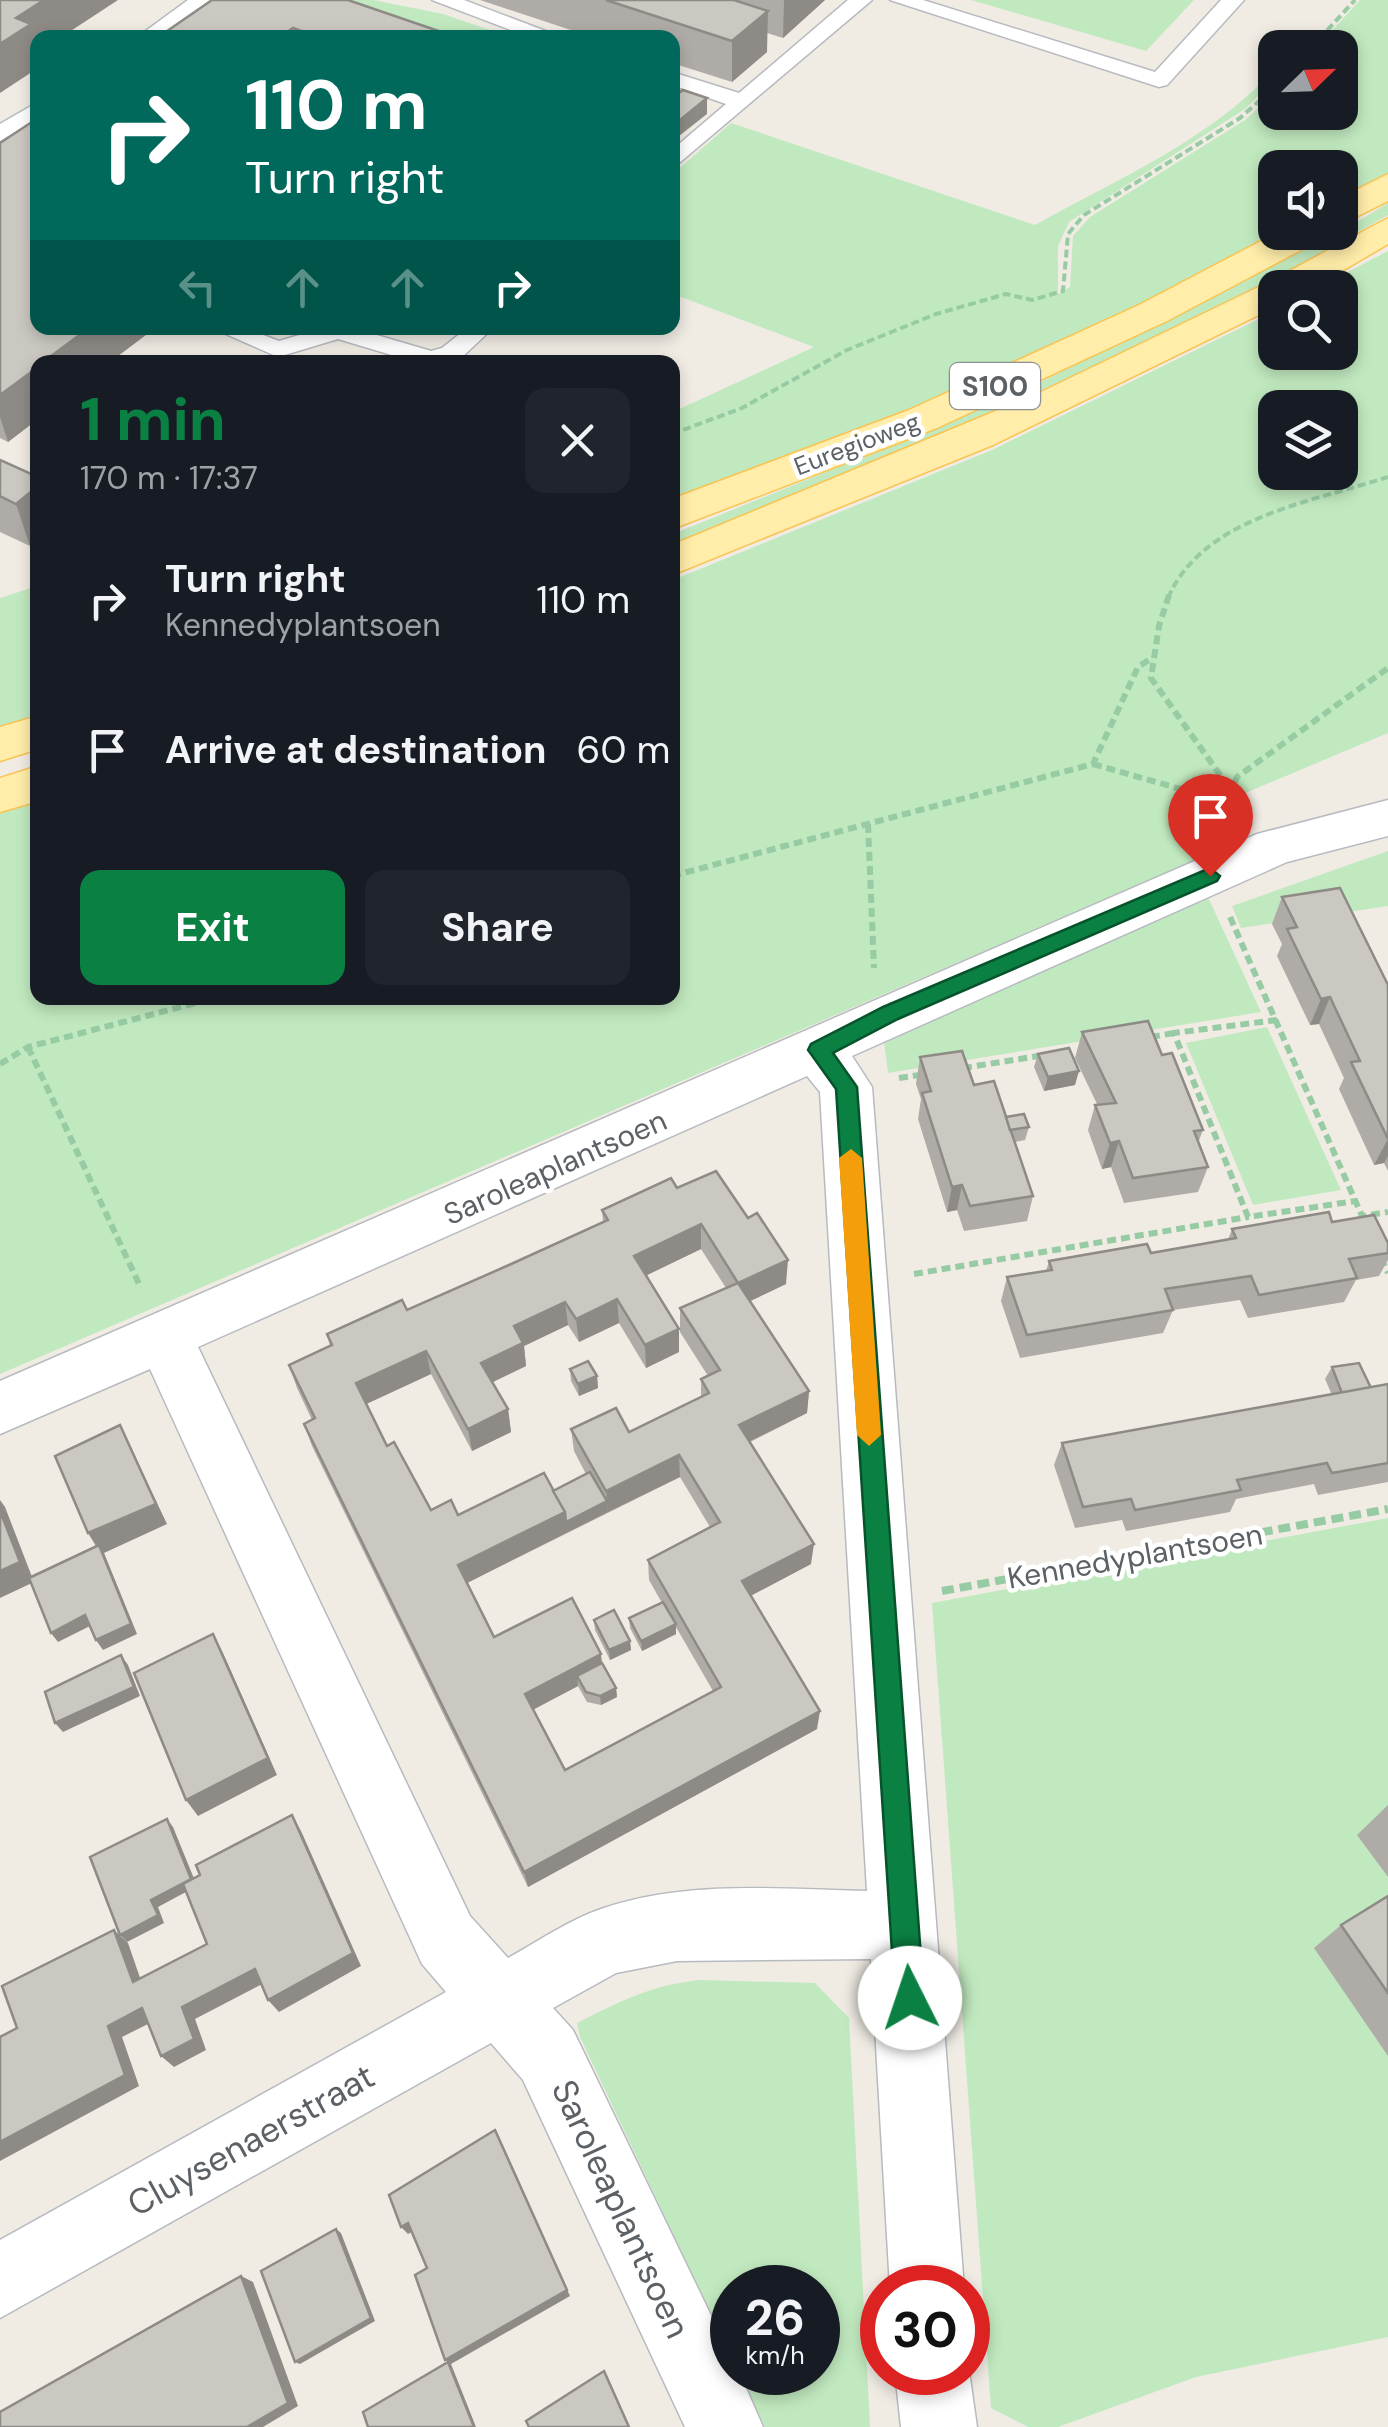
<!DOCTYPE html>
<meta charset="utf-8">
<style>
:root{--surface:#171b24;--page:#20242c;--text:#f1f3f6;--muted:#9ea1a6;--accent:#0b8043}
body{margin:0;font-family:"DM Sans",sans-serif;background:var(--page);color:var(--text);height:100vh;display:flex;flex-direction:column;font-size:38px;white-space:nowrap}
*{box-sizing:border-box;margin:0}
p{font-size:32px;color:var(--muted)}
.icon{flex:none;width:55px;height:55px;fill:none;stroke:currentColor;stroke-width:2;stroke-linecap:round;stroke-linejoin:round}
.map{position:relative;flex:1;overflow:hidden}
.drawer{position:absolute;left:30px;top:355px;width:650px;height:650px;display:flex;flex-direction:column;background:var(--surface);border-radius:20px;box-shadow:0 5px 15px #0003}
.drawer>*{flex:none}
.banner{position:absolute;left:30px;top:30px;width:650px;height:305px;border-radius:20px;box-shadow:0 5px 15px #0003;background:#00695c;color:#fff;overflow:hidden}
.needle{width:65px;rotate:67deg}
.buttons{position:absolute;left:1258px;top:30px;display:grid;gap:20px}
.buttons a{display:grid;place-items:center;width:100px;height:100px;border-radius:20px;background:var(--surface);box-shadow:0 5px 15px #0003;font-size:50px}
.speed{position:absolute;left:710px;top:2265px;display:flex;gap:20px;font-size:50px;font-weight:700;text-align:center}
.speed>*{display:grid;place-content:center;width:130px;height:130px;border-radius:50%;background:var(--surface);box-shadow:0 5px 15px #0003;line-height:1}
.speed small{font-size:25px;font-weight:400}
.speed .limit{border:15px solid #d22;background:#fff;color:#111}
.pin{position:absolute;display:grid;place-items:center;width:85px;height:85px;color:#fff;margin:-102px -42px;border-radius:50% 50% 50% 0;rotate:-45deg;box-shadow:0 0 10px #0007}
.pin .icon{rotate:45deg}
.me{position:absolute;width:110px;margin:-55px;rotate:356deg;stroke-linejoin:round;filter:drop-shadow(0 0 8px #0008)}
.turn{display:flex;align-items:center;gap:35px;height:210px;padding:0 50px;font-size:45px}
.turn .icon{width:130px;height:130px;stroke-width:2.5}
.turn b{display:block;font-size:70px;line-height:85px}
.lanes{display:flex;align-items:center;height:95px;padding:0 50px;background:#0003;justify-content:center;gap:50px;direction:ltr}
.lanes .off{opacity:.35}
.round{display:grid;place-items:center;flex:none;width:105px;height:105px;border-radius:20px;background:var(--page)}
.overview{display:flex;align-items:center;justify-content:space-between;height:170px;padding:0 50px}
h1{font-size:60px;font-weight:700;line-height:75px;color:var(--accent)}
.primary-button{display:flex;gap:20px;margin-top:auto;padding:20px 50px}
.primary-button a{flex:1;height:115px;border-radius:20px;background:var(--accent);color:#fff;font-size:40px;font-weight:700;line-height:115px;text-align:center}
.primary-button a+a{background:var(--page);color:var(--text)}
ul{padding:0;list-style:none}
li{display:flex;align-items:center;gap:30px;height:150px;padding:0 50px}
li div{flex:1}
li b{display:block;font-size:38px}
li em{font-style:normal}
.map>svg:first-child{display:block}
</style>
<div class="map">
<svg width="1388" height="2427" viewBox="0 0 1388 2427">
<rect width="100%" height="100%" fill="#f0ece4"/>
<!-- green -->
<g fill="#c1e9bf" fill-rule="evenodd">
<polygon points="215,0 373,0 443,14 511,37 352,37"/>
<polygon points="971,0 1194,0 1146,51"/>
<path d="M1360 0H1388V177L1340 204V168H1275V232L1286 233 996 377 673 509V412L814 347 673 294V174L731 123 1035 225C1115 180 1214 138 1275 68V79L1245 109 1069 222 1058 246V294L1070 287 1073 236 1090 217 1245 120 1275 93V112H1340V48L1317 47Z"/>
<polygon points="1388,203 1388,215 1230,305 1055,390 673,548 673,534 1011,397 1340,232"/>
<path d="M1388 251V733L1198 813 1221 844 1212 853 0 1374V809L37 798 38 998H672L673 580 992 450 1275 311V352H1340V288L1319 287ZM1275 408H1340V472H1275Z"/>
<polygon points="37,586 37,722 0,733 0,598"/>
<polygon points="1388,851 1388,906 1241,928 1232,906"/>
<polygon points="1208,897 1261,1012 888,1073 884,1041"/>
<polygon points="1267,1027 1341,1190 1253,1205 1186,1043"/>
<polygon points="1388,1518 1388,1817 1358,1835 1388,1877 1388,2337 1196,2377 1058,2427 1028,2427 991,2408 932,1603"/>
<path d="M700 1980 815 1983 849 2018 870 2427H765L739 2373 818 2372V2288H732V2359L580 2037 577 2023C621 2001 651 1985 700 1980Z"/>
</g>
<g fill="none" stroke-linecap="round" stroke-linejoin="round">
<!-- service casing -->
<g stroke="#b7babf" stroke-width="3">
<g id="service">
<polygon points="188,0 213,0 161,38 136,38"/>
<polygon points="432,0 464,0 564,38 532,38"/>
<polygon points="848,0 872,0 672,169 672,150 726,104 672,85 672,72 739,93"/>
<polygon points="890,0 923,0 1155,72 1221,0 1244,0 1167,85 1159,87"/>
<polygon points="38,102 38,119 0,141 0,124"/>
<polygon points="212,328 245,328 279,341 323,328 353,328 431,351 442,348 467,328 493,328 460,359 447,362 415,362 338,339 278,357"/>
</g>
</g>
<!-- minor casing -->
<g stroke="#b7babf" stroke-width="3">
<g id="minor">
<path d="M1388 800V836L1287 862 852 1056 872 1087 964 2288H890L871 1959 677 1961 616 1973 553 2008 573 2030 732 2359V2372H739L763 2427H685L523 2080 491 2043 0 2318V2240L446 1992 422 1964 150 1369 0 1434V1381L1257 834ZM807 1076 820 1092 867 1891C781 1889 687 1880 604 1908 570 1919 539 1941 508 1958L470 1916 198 1347Z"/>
<polygon points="968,2364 977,2427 901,2427 895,2372 968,2372"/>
</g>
</g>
<!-- primary casing -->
<g stroke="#fbc351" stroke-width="3">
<g id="primary">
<polygon points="1388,174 1388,201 1340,225 1340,198"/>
<polygon points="1388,218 1388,244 1313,288 1275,288 1275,307 993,445 672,575 672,545 1039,393 1269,282"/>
<polygon points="1278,232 1325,232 1320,240 1167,321 937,428 672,529 672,499 909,410 1139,305"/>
<polygon points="38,716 38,749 0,761 0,727"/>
<polygon points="38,766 38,801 0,812 0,778"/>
</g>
</g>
<!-- path-far2 -->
<g stroke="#97cba3" stroke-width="4" stroke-dasharray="8 4" stroke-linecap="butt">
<polyline points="1311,48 1355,0"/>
<polyline points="672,434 742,408 847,350 936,314 1006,294 1032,300 1063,291 1068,234 1084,215 1240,118 1275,87"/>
<path d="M1168 598C1203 517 1312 502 1388 477"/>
</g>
<!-- path-far1 -->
<g stroke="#97cba3" stroke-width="6" stroke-dasharray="9 5" stroke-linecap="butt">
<polyline points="1169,595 1159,626 1151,678 1245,810"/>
<polyline points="1093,764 1212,798 1231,792 1237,777 1388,668"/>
<polyline points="868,824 874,968"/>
<polyline points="672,876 1093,764 1138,667 1152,658"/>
<polyline points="1230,917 1362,1216 1388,1212"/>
<polyline points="1277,1020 1174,1033 1248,1217 1356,1201"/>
<polyline points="1151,1037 1174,1033"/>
<polyline points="28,1047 140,1286"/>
<polyline points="0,1064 28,1047 215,998"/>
<polyline points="963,1068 1045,1055"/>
<polyline points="899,1078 926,1074"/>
<polyline points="1381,1258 1388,1273"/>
<polyline points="914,1274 1248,1217"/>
</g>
<!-- path -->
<polyline stroke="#97cba3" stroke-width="8" stroke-dasharray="12 6" stroke-linecap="butt" points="942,1591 1388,1509"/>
<!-- service -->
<use href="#service" fill="#fff" fill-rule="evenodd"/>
<!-- minor -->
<use href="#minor" fill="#fff" fill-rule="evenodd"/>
<!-- primary -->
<use href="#primary" fill="#ffeda9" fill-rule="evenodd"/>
</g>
<!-- wall -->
<g fill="#afaba6" fill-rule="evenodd">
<polygon points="212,0 459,38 157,38"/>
<polygon points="480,0 825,0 783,38 767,33 767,52 732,82 672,63 672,38 595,38"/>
<polygon points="0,143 38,328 155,328 110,362 38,362 38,419 8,442 0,438"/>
<polygon points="0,460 38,477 38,539 30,546 0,532"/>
<polygon points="1282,897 1388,985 1388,1171 1384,1163 1374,1165 1339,1089 1344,1078 1319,1024 1310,1025 1277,956 1282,944 1272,924"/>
<polygon points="1082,1032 1162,1055 1203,1130 1198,1143 1208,1167 1198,1192 1124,1203 1111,1167 1102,1169 1088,1130 1095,1105 1097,1104 1075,1058"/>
<polygon points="1038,1054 1075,1085 1044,1091 1034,1067"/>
<polygon points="920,1057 974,1085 1006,1117 1029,1127 1025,1140 1015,1142 1033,1196 1027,1221 964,1231 957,1210 947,1212 918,1119 921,1099 916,1084"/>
<path d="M677 1188 786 1284 750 1301 809 1391 807 1413 750 1442 811 1564 750 1596 817 1729 528 1887 312 1446 304 1424 312 1420 297 1388 289 1365 330 1346 327 1334 407 1310 603 1222 602 1210ZM701 1249 726 1288 680 1308V1332L708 1376 701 1379V1397L629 1432 571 1429 574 1451 586 1474 553 1491 458 1515 431 1510 387 1446 366 1404 431 1374 472 1451 511 1432 508 1409 492 1382 526 1366 524 1346 568 1325 579 1342 619 1323 646 1368 679 1352 646 1275ZM680 1477 710 1527 648 1560 649 1580 662 1603 629 1618 630 1628 642 1651 676 1634V1627L713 1691 565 1770 533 1709 578 1686 587 1702 601 1705 617 1697 616 1688 602 1663 494 1637 467 1583Z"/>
<polygon points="1332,1222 1388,1243 1388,1260 1379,1276 1356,1280 1344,1302 1248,1318 1240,1300 1173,1310 1163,1333 1020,1358 1001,1301 1007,1277 1046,1271 1049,1261 1151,1253 1228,1240 1232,1229"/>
<polygon points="1332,1367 1371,1388 1388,1385 1388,1482 1318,1495 1314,1484 1236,1499 1230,1512 1126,1531 1122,1520 1075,1528 1054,1465 1062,1443 1332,1395 1325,1379"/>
<polygon points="570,1369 597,1376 598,1388 579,1396 571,1381"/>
<polygon points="594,1620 630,1641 631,1650 610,1660 595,1630"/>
<polygon points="1388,1805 1388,1877 1357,1835"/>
<polygon points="1388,1896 1388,2056 1314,1948 1341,1925"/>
</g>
<!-- shaded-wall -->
<g fill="#8e8b87">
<polygon points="44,0 118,0 60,38 38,38 38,68 0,93 0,44 16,18"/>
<polygon points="784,0 825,0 783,38"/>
<polygon points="768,11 767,52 732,82 732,41"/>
<polygon points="293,28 294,38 279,38"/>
<polygon points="707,98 707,114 674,140 674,125"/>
<polygon points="89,328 155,328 110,362 43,362"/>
<polygon points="38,367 38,419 8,442 0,417 0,395"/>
<polygon points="38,486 38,539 30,546 16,504"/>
<polygon points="1330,997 1319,1024 1310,1025 1321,999"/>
<polygon points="1079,1071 1075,1085 1044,1091 1048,1077"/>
<polygon points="1388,1139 1388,1156 1384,1163 1374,1165"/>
<polygon points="1119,1141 1111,1167 1102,1169 1110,1143"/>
<polygon points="962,1185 957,1210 947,1212 952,1187"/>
<polygon points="701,1224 701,1249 635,1281 634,1256"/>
<polygon points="788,1260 786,1284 738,1307 738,1283"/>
<polygon points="617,1299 619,1323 579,1342 576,1319"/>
<polygon points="565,1302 568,1325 524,1346 526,1366 485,1386 481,1363 514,1326"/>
<polygon points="679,1329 679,1352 646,1368 645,1345"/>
<polygon points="426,1351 431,1374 362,1406 356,1383"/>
<polygon points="597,1376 598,1388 579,1396 578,1384"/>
<polygon points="809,1391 807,1413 738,1447 739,1425"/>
<polygon points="508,1409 511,1432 472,1451 468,1429"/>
<polygon points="120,1425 167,1524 104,1553 137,1634 103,1650 96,1640 101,1554 88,1533"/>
<polygon points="679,1455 680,1477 608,1512 606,1491"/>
<polygon points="0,1500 5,1507 34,1582 0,1598"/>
<polygon points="607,1501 608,1512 463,1585 458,1565 565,1512"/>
<polygon points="814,1544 811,1564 741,1601 742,1581"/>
<polygon points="85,1615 92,1625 58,1642 51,1633"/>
<polygon points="676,1624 676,1634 642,1651 641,1641"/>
<polygon points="213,1634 223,1653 277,1775 198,1816 186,1800"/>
<polygon points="630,1641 631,1650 610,1660 609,1650"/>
<polygon points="601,1654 603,1673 577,1676 578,1686 529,1712 525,1694"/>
<polygon points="121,1655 128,1665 140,1696 63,1732 55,1723"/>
<polygon points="616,1688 617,1697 601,1705 600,1696"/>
<polygon points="820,1711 817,1729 528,1887 524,1872"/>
<polygon points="292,1815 301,1831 361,1966 279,2012 268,2000"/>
<polygon points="167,1819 173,1827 197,1886 158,1907 164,1923 127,1942 120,1935"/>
<polygon points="114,1930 128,1943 146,1995 133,1982"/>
<polygon points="255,1969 266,1982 195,2019 206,2050 174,2067 161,2056 182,2007"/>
<polygon points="142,2008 156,2020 122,2037 139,2086 0,2161 0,2142 108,2026"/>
<polygon points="500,2140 570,2296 451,2364 476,2427 474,2427 448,2362 445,2360"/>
<polygon points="408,2223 415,2230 408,2234 401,2227"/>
<polygon points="336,2229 341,2233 375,2321 300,2364 295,2362"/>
<polygon points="241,2276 253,2282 298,2406 263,2427 247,2427"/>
</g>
<!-- building -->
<g fill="#cbc7c1" stroke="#8e8b87" stroke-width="2.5" fill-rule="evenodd">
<polygon points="0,0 44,0 16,18 31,24 0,44"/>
<polygon points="212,0 348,0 459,38 321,38 293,28 279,38 157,38"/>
<polygon points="606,0 734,0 768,11 732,41"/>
<polygon points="683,90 707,98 674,125 672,124 672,98"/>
<polygon points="38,118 38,328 89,328 43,362 38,362 38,367 0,395 0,143"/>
<polygon points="0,460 38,477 38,486 16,504 0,496"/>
<polygon points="1340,888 1388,985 1388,1139 1351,1062 1360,1061 1330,997 1321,999 1287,929 1297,927 1282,897"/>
<polygon points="1148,1021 1162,1055 1172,1053 1203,1130 1194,1131 1208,1167 1133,1178 1119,1141 1110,1143 1095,1105 1116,1103 1082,1032"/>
<polygon points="1069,1048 1079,1071 1048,1077 1038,1054"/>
<polygon points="962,1051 974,1085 994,1081 1033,1196 970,1206 962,1185 952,1187 922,1093 931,1091 920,1057"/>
<polygon points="1024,1114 1029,1127 1010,1130 1006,1117"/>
<path d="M716 1171 748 1218 757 1213 788 1260 738 1283 809 1391 739 1425 814 1544 742 1581 820 1711 524 1872 304 1424 315 1418 289 1365 332 1345 327 1334 402 1300 407 1310 509 1265 608 1220 602 1210 671 1178 677 1188ZM701 1224 738 1283 680 1308 720 1370 701 1379 709 1393 629 1432 616 1408 571 1429 606 1491 679 1455 720 1522 648 1560 721 1687 565 1770 525 1694 601 1654 572 1598 494 1637 458 1565 565 1512 549 1482 544 1473 458 1515 451 1500 431 1510 394 1442 387 1446 356 1383 426 1351 468 1429 508 1409 481 1363 523 1343 514 1326 565 1302 576 1319 617 1299 645 1345 679 1329 634 1256Z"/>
<polygon points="1329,1212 1332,1222 1374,1215 1388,1243 1388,1253 1349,1259 1357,1278 1259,1295 1251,1276 1165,1289 1173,1310 1027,1335 1007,1277 1052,1270 1049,1261 1147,1244 1151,1253 1236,1238 1232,1229"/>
<polygon points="588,1361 597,1376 578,1384 570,1369"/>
<polygon points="1359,1363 1371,1388 1342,1393 1332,1367"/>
<polygon points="1388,1384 1388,1463 1332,1473 1327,1463 1237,1480 1241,1490 1135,1510 1131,1499 1083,1507 1062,1443"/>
<polygon points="120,1425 156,1504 88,1533 55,1456"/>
<polygon points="590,1472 607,1501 566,1522 565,1512 553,1491"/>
<polygon points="0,1511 20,1562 0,1571"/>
<polygon points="99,1545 131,1624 96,1640 85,1615 51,1633 29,1578"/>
<polygon points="663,1602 676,1624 641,1641 629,1618"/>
<polygon points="614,1610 630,1641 609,1650 594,1620"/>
<polygon points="213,1634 268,1758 186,1800 134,1673"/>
<polygon points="121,1655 134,1687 55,1723 45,1692"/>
<polygon points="602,1663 616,1688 600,1696 586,1692 577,1676"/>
<polygon points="292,1815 353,1953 268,2000 255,1969 182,2007 194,2039 161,2056 142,2008 108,2026 125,2075 0,2142 0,2037 17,2028 2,1986 114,1930 133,1982 207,1944 183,1884 200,1875 196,1865"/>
<polygon points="167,1819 191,1879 151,1900 158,1915 120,1935 90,1857"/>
<polygon points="1388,1896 1388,1993 1341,1925"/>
<polygon points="495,2130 567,2290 445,2360 415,2275 427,2268 408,2223 401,2227 389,2195"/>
<polygon points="336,2229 371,2318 295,2362 261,2271"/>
<polygon points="241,2276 288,2403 247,2427 0,2427 0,2412"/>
<polygon points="448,2362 474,2427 368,2427 363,2412"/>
<polygon points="604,2371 629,2427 529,2427 526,2421"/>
</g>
<!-- route -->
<polygon fill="#0b8043" stroke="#07532c" stroke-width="2.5" points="1210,868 1220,876 1217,881 898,1019 833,1053 857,1087 924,1998 920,2008 910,2012 899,2008 895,1998 836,1089 808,1050 811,1044 883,1007"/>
<!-- slow -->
<polygon fill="#f59e0b" points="851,1149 862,1158 881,1435 869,1446 857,1435 839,1158"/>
<g text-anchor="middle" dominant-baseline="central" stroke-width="9" stroke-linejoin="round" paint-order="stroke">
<!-- far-street labels -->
<g font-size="25" fill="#5c6166" stroke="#fff">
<text transform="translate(857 444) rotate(-21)">Euregioweg</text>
</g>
<!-- shield labels -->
<rect fill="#fff" stroke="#8d9094" stroke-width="2.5" x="950" y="363" width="90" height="46" rx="8"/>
<g font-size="28" font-weight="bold" fill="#5c6166">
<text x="995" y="386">S100</text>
</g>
<!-- street labels -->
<g font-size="30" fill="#5c6166" stroke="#fff">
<text transform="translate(555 1167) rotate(-24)">Saroleaplantsoen</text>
<text transform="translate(1135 1556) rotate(-10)">Kennedyplantsoen</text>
</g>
<!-- near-street labels -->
<g font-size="35" fill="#5c6166" stroke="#fff">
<text transform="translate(251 2140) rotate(-29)">Cluysenaerstraat</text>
<text transform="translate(621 2209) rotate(65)">Saroleaplantsoen</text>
</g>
</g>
</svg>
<div class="buttons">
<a><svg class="needle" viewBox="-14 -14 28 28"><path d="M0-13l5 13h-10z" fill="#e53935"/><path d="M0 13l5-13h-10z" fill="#9ea1a6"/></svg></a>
<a><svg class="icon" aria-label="sound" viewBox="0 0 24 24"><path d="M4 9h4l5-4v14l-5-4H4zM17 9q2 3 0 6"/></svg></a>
<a><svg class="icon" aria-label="search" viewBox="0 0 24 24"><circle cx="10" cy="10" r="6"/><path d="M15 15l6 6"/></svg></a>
<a><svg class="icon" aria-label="layers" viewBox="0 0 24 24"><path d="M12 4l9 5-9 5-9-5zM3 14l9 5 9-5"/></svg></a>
</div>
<div class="speed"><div>26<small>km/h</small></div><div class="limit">30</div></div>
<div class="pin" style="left:1210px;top:876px;background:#d93025"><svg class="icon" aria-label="arrive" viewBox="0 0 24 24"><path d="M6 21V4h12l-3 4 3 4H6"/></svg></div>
<svg class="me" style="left:910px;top:1998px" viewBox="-20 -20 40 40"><circle r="19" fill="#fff"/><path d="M0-13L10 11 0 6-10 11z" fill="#0b8043"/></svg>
<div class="banner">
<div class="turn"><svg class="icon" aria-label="right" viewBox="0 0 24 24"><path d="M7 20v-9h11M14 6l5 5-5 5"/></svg><div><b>110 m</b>Turn right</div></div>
<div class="lanes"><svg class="icon off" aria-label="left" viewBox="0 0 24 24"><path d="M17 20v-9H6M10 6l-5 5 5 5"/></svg><svg class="icon off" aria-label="ahead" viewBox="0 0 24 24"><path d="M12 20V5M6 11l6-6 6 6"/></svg><svg class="icon off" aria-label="ahead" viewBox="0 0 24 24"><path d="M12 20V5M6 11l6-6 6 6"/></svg><svg class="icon" aria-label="right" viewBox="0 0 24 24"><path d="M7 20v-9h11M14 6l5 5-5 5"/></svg></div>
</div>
<section class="drawer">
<div class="overview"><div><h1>1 min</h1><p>170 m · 17:37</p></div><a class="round"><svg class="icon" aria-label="close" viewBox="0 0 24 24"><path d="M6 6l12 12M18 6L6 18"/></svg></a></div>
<ul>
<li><svg class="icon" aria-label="right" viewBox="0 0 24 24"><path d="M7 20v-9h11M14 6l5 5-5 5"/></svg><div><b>Turn right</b><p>Kennedyplantsoen</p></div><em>110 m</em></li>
<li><svg class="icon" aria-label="arrive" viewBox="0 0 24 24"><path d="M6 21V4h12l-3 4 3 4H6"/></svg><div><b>Arrive at destination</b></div><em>60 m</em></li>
</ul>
<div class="primary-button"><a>Exit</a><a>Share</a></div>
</section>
</div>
